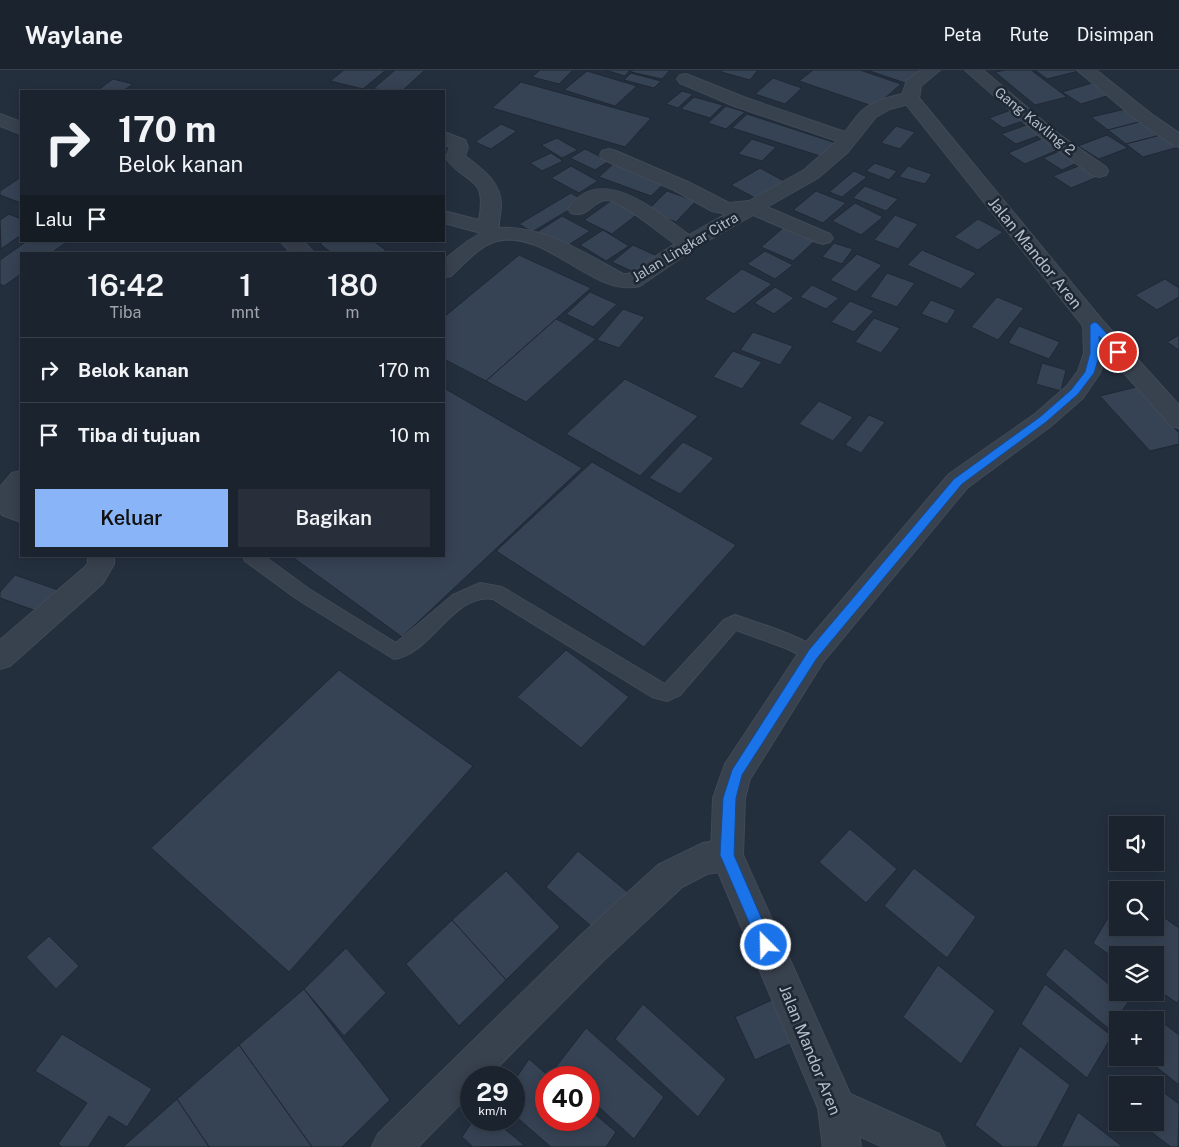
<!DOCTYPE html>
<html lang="id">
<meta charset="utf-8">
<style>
:root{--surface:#1b232e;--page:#282f3a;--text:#f1f3f6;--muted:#a0a4aa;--line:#39404a;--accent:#8ab4f8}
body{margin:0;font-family:"Public Sans",sans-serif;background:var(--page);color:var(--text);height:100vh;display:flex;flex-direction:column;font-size:19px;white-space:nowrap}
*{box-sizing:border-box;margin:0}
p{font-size:16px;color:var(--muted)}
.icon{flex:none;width:28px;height:28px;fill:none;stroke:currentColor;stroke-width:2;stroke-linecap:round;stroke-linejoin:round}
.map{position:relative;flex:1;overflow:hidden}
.sheet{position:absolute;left:20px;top:182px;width:425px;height:305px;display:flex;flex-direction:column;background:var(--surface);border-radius:0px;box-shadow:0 2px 12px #0003,0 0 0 1px var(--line)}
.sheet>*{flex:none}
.top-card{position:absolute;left:20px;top:20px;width:425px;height:152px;border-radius:0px;box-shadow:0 2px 12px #0003,0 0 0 1px var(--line);background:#1b232e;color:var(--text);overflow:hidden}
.buttons{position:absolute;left:1109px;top:746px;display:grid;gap:10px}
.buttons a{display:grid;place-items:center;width:55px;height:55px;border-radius:0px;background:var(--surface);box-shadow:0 2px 12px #0003,0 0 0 1px var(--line);font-size:25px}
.speed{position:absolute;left:460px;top:996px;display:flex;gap:10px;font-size:25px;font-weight:700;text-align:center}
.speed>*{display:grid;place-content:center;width:65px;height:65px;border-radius:50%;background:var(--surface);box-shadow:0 2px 12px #0003,0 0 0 1px var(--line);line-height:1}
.speed small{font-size:12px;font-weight:400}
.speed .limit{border:8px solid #d22;background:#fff;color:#111}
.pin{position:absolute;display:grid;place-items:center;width:42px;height:42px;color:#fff;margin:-21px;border:2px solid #fff;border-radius:50%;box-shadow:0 1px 5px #0007}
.me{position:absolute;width:55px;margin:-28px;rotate:337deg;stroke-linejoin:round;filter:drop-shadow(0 0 4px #0008)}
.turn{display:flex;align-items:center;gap:18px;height:105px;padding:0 15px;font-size:22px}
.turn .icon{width:65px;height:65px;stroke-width:2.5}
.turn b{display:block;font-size:35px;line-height:42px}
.then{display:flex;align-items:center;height:48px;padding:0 15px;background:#0003;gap:10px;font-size:19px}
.eta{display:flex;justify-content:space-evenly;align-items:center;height:85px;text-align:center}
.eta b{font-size:30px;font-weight:600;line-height:35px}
.button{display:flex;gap:10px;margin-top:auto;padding:10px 15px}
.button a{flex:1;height:58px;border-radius:0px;background:var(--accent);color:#111;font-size:20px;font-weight:600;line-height:58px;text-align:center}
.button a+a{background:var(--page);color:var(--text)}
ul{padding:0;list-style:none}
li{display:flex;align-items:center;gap:15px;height:65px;padding:0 15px;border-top:1px solid var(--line)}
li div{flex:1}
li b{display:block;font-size:19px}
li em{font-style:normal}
header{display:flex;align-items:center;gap:30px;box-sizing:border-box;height:70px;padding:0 25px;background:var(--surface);border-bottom:1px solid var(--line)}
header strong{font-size:24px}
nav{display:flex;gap:28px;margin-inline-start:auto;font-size:18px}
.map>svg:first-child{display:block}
</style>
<header>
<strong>Waylane</strong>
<nav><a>Peta</a><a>Rute</a><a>Disimpan</a></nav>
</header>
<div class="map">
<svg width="1179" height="1077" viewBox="0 0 1179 1077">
<rect width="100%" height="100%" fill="#242f3e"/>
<!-- building -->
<g fill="#364354" stroke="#1f2835">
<polygon points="344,0 386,0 363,19 330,11"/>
<polygon points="395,0 425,0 402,21 373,19"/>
<polygon points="540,0 573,0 559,14 532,7"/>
<polygon points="605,0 630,0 625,6"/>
<polygon points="633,0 670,0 662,9 631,2"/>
<polygon points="723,0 758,0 750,10 721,2"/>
<polygon points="813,0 860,0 901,14 875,37 799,11"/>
<polygon points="867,0 923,0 908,14"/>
<polygon points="1006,0 1031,0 1067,27 1035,35 995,2"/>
<polygon points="1035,0 1083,0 1047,9"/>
<polygon points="587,1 637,16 615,36 564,20"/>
<polygon points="631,3 661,11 654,18 624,10"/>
<polygon points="773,8 802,18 785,34 755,24"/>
<polygon points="113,9 133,14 123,21 98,20"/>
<polygon points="521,12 651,48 625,77 492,38"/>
<polygon points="1092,13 1110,25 1081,34 1062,22"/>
<polygon points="682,21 693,24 678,38 666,34"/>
<polygon points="694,27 723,35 710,48 681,39"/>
<polygon points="726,36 745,42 726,59 708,53"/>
<polygon points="1126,39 1143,51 1108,60 1091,47"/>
<polygon points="1011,40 1026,50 1003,58 989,48"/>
<polygon points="747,44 836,73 823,87 732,58"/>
<polygon points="1143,51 1161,65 1126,74 1108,60"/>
<polygon points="501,54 517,61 491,79 475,72"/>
<polygon points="1029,54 1044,64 1016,74 1001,64"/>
<polygon points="896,56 915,62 900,79 881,73"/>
<polygon points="1107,65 1128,78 1099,89 1078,76"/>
<polygon points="1161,65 1179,77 1143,87 1126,74"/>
<polygon points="557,68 578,80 562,88 541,75"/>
<polygon points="1043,68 1060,79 1025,94 1008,83"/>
<polygon points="752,69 776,77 762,91 738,84"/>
<polygon points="585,79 609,91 595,100 570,88"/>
<polygon points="1062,80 1081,91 1062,100 1043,88"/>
<polygon points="551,83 563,91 542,101 530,93"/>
<polygon points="875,93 897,101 889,110 866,101"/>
<polygon points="613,94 665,113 651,126 599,107"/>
<polygon points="1081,95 1100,106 1071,118 1053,106"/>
<polygon points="571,96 598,111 579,123 551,108"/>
<polygon points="908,96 932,104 925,114 899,107"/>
<polygon points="760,98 784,111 755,128 731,115"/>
<polygon points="854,101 867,107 842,127 829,122"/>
<polygon points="21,107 21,133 0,125 0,121"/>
<polygon points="865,116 898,129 886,141 853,128"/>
<polygon points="667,121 696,131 676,152 647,141"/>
<polygon points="816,121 846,133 823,153 793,140"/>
<polygon points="571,123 584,131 532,162 519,154"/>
<polygon points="612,130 639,143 612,164 584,150"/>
<polygon points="855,133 883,147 861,165 832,151"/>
<polygon points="9,144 21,149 21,165 1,179 0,150"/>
<polygon points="895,145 918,154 898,179 874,170"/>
<polygon points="562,146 590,161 564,178 537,162"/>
<polygon points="978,149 1003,162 978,180 954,167"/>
<polygon points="784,157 816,170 793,191 761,177"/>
<polygon points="603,160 629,176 606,191 580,175"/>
<polygon points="27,171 68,171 50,184 21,184 21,204 4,216 0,214 0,190"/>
<polygon points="325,171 373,171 386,180 380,184 333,184 320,174"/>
<polygon points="834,173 853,179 842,194 822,187"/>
<polygon points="633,175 657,186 636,203 612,192"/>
<polygon points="922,180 976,203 961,219 907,195"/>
<polygon points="765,181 793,195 775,209 747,194"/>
<polygon points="857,184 882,195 856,222 830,210"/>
<polygon points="519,185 591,218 486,311 444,289 444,247"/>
<polygon points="742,199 772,214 734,244 704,229"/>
<polygon points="887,203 915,213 897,237 870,227"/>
<polygon points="1165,209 1179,218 1179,227 1157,240 1135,225"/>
<polygon points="812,215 839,228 826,239 800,227"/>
<polygon points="775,217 794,228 774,244 754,233"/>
<polygon points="590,222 617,234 593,257 566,244"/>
<polygon points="997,227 1024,238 998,270 971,257"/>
<polygon points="931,230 956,240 947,254 921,244"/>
<polygon points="850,231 874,241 854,262 831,252"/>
<polygon points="623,239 645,247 619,278 597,270"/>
<polygon points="874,248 900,258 881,283 855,272"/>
<polygon points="556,249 596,269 526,332 486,311"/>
<polygon points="1019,256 1060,272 1049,289 1008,273"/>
<polygon points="753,262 793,276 780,295 740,280"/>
<polygon points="1179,265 1179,280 1167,272"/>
<polygon points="733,281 762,292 742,319 713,307"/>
<polygon points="1042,293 1066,300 1061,321 1036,314"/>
<polygon points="625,309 698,346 640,406 566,364"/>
<polygon points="1136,317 1179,363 1179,374 1150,381 1100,326"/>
<polygon points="444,318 582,398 402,567 291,486 444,486"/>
<polygon points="819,331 853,347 833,371 799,354"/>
<polygon points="869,345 885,352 861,383 845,375"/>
<polygon points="683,372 714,388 680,424 649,408"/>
<polygon points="592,392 736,475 644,577 496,481"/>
<polygon points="15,505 61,521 42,543 0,528 0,522"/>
<polygon points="566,580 629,627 581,678 517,627"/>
<polygon points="339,600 473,696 289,902 151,778"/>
<polygon points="850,759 897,799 866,833 819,792"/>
<polygon points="578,781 630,824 598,862 546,817"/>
<polygon points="914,798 976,847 947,888 884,836"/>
<polygon points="506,801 560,857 506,910 452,850"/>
<polygon points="1118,831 1118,858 1155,858 1155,841 1179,858 1179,930 1177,933 1155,918 1155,885 1118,885 1118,891 1093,873"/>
<polygon points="452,850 506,910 459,956 406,894"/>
<polygon points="49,866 79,896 56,919 26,887"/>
<polygon points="346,878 386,923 344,966 304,919"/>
<polygon points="1065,878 1129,931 1109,959 1045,905"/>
<polygon points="938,895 995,941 961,994 903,947"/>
<polygon points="1045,914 1112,966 1087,1008 1021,954"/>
<polygon points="304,919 390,1030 342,1077 312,1077 239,975"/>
<polygon points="774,929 794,972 755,990 735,947"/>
<polygon points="643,934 726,1009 698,1047 615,969"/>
<polygon points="1145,939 1179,965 1179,1015 1145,988 1155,988 1155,950 1138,950"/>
<polygon points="586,958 664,1027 634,1069 589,1028 589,1008 566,1008 555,998"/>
<polygon points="62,964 152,1019 127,1057 109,1046 88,1077 62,1077 58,1074 87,1033 35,1001"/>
<polygon points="239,975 312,1077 209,1077 177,1029"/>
<polygon points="1020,976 1070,1015 1037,1077 1003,1077 975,1055"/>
<polygon points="529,989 551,1008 546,1008 546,1050 589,1050 589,1039 616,1062 606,1077 551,1077 514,1045 514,1011"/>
<polygon points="1142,1006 1153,1015 1137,1015"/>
<polygon points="1155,1016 1179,1034 1178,1077 1171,1077 1138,1052 1155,1052"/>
<polygon points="177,1029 209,1077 123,1077"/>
<polygon points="1078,1042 1123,1077 1061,1077"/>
<polygon points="473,1050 494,1050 525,1076 473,1077 462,1067"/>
</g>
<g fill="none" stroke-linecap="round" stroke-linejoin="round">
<!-- service casing -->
<g stroke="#414a57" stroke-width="2">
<path id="service" d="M243 486H264L309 519 396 573 453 525 480 513 502 517 665 614 724 550 735 545C752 551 815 570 822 584L819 589 813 592 788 579 736 560 680 625 667 631 652 627 493 529C452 523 432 584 394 589L297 529 245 491Z"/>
</g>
<!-- minor casing -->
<g stroke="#414a57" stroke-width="2">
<g id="minor">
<polygon points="965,0 983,0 1057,63 1106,97 1108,101 1106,105 1099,107 1092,105 1045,71"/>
<polygon points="1077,0 1096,0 1150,43 1179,63 1179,77 1173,75 1138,51"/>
<path d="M686 4 746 28 845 62C851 55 856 46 863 40 873 31 904 21 916 24L919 28 916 32 890 39 876 47 848 82 818 108 767 137 830 164 833 168 830 172 823 174 816 172 753 145 695 178 640 216C594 228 547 159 497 171 480 175 464 194 451 206L444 207V190L468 171 481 163 444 153V141L479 150C488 103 464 115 446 88L450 77 444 74V62L465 70 468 77 465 86C482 99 501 112 501 135 501 143 498 152 499 158 543 155 586 184 623 204H628L675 174C663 165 619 129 606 130 591 131 590 148 571 143L568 139C601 91 657 142 689 165L726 144 712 141 674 120 602 89 600 85 602 81 609 79 616 81 688 112 729 133 749 131 804 100 837 71 734 36 680 13 677 9 680 5Z"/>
<polygon points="0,44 21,52 21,64 0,56"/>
<polygon points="280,171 303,171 315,184 292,184"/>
<polygon points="1094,248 1102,250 1179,335 1179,358 1171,356 1086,260 1083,255 1086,250"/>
<polygon points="21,401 21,452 2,445 0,441 0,417 12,403"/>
<polygon points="88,486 114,486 114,494 103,513 10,596 0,599 0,570 85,497 88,493"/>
<polygon points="727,769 738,774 743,785 738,796 727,801 707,804 682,817 604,890 487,1008 471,1008 471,1023 418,1077 372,1077 378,1064 580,866 658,795 703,773"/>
<polygon points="837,1018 939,1064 945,1077 883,1077 824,1050 818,1037 824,1024"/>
</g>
</g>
<!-- tertiary casing -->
<g stroke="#414a57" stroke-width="2">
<polygon id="tertiary" points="921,0 940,0 921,16 919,28 1102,250 1105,255 1106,283 1100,303 1083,328 1051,356 967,418 823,592 750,709 745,728 743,785 856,1037 861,1077 823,1077 818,1038 711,785 713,728 725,694 803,576 949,404 1035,344 1067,316 1078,301 1084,283 1083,256 901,28 907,10"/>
</g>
<!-- service -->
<use href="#service" fill="#38414e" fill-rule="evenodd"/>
<!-- minor -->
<use href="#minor" fill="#38414e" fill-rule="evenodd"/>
<!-- tertiary -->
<use href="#tertiary" fill="#38414e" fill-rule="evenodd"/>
</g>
<!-- route -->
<polygon fill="#1a73e8" stroke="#114b97" points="1094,252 1097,253 1122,280 1122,284 1115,284 1099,266 1100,283 1094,303 1078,324 1046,352 962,414 817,588 742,705 736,728 734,785 773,875 771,880 766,882 761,880 720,785 723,728 732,700 809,580 954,409 1040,347 1071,320 1085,302 1090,283 1090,255"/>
<g text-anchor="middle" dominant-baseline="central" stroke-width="5" stroke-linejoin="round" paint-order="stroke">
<!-- far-street labels -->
<g font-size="14" fill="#b4bcc9" stroke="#1d2633">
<text transform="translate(1035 51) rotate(39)">Gang Kavling 2</text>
<text transform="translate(685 177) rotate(-31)">Jalan Lingkar Citra</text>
</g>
<!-- street labels -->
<g font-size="16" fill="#b4bcc9" stroke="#1d2633">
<text transform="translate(1035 183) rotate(51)">Jalan Mandor Aren</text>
<text transform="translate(810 980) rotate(68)">Jalan Mandor Aren</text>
</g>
</g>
</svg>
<div class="buttons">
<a><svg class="icon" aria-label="sound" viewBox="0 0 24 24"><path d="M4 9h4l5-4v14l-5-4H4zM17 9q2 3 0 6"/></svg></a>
<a><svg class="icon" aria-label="search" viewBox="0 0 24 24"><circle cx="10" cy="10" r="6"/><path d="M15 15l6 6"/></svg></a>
<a><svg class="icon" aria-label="layers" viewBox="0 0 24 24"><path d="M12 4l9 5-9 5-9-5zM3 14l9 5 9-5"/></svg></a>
<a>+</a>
<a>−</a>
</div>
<div class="speed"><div>29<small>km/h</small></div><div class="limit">40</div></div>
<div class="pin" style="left:1118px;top:282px;background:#d93025"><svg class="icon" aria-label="arrive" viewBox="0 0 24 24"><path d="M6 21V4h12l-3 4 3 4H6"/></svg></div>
<svg class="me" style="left:766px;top:875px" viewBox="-20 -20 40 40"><circle r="17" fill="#1a73e8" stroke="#fff" stroke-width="3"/><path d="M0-11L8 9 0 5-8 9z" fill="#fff"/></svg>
<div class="top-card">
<div class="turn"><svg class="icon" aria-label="right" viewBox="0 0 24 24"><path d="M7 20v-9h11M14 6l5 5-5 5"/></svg><div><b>170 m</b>Belok kanan</div></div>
<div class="then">Lalu<svg class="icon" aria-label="arrive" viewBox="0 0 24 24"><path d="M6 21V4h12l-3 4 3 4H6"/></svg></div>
</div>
<section class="sheet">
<div class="eta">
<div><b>16:42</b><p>Tiba</p></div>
<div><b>1</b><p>mnt</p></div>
<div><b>180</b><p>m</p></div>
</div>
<ul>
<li><svg class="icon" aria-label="right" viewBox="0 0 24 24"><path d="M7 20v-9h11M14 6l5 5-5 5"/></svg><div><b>Belok kanan</b></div><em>170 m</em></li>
<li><svg class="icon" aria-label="arrive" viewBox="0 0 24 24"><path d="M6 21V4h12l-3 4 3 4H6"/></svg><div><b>Tiba di tujuan</b></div><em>10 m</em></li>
</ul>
<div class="button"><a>Keluar</a><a>Bagikan</a></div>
</section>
</div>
